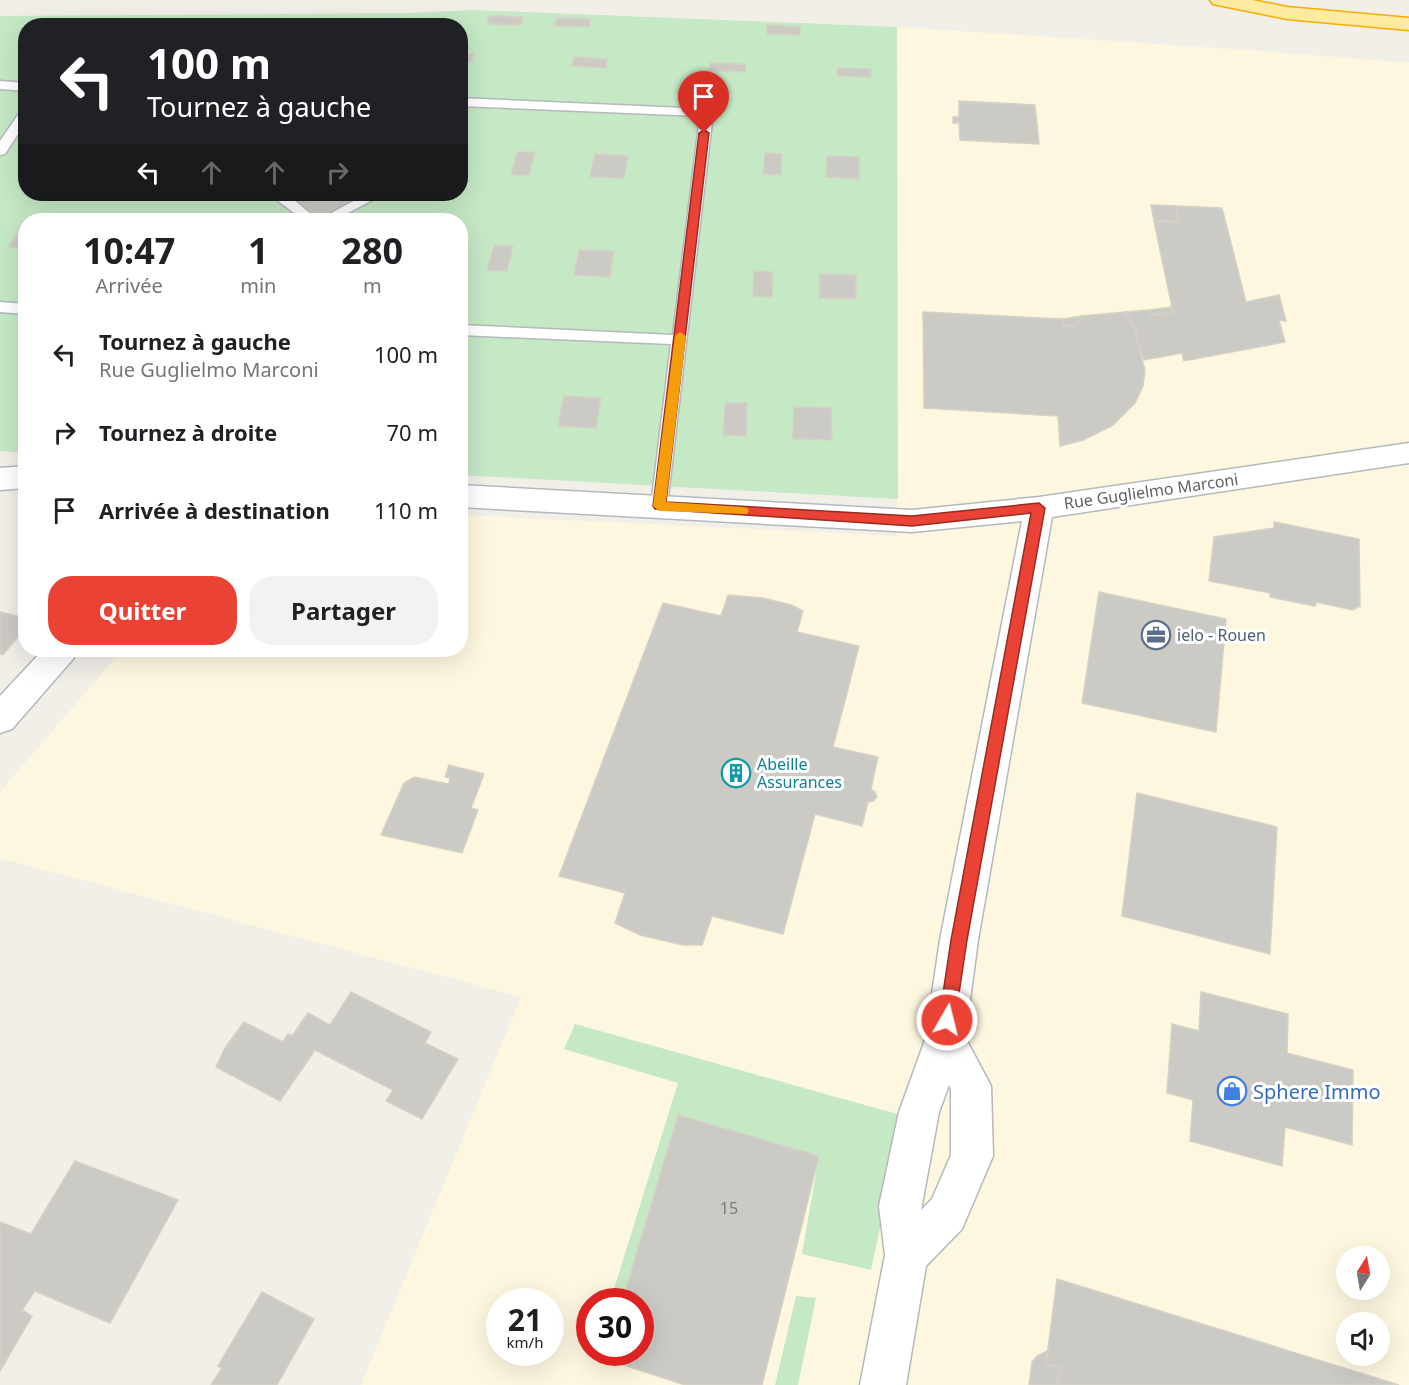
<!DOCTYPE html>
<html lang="fr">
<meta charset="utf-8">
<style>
:root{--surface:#fff;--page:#f2f2f2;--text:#202124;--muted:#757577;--accent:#ea4335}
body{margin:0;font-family:"Noto Sans",sans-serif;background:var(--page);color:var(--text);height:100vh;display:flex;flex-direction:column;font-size:22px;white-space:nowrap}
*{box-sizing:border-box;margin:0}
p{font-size:20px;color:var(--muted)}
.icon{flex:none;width:33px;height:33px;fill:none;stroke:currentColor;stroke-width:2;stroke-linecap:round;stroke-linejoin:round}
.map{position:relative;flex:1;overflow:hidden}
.panel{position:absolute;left:18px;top:213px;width:450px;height:444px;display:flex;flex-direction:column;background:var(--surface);border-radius:24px;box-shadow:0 6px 24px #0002}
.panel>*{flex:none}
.guide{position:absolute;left:18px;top:18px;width:450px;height:183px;border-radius:24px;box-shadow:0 6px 24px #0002;background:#202124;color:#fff;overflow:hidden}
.needle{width:39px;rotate:11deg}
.tools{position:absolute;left:1336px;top:1246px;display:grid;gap:12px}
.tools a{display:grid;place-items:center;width:54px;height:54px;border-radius:50%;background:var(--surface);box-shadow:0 6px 24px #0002;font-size:30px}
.speed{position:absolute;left:486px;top:1288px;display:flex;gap:12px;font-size:30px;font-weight:700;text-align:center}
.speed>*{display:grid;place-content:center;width:78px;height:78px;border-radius:50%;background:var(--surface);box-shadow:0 6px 24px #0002;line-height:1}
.speed small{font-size:15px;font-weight:400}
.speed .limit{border:9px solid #d22;background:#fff;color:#111}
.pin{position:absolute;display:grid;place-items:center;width:51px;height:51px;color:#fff;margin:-62px -26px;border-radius:50% 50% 50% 0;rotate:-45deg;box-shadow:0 0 6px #0007}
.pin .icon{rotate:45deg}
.me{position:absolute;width:66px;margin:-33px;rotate:8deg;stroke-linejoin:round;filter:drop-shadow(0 0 4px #0008)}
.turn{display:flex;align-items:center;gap:21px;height:126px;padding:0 30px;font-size:27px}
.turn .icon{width:78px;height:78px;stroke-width:2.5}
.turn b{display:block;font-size:42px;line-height:51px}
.lanes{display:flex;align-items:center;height:57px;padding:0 30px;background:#0003;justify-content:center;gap:30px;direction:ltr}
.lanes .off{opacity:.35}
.eta{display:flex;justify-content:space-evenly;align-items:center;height:102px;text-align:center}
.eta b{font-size:36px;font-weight:700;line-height:42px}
.cta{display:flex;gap:12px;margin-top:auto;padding:12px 30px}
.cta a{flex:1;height:69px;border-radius:24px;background:var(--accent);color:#fff;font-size:24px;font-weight:700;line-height:69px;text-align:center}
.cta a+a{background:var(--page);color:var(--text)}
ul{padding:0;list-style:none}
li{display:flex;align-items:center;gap:18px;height:78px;padding:0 30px}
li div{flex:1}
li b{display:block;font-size:22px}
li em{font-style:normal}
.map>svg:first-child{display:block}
</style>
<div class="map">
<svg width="1409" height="1385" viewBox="0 0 1409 1385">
<rect width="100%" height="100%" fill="#f1efe8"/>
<!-- commercial -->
<path fill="#fef7e0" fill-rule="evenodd" d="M897 27 1246 50 1409 63V1385H361L521 997 0 858V792L122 650H460L461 515 897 536ZM1347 1257H1380V1290H1347ZM500 1302H550V1353H500ZM590 1302H640V1353H590ZM1347 1323H1380V1356H1347Z"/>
<!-- green -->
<g fill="#c5e8c5" fill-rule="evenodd">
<path d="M474 10 897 27 898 499 461 475 460 220H26L25 453 0 451V16L410 13ZM26 26H460V194H26Z"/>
<polygon points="575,1024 904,1116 871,1270 802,1254 819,1156 622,1302 610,1302 678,1083 564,1049"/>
<polygon points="796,1296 816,1298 798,1385 775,1385"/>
</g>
<!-- building -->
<g fill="#cccac5" stroke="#d6d1c6" stroke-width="1.5">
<polygon points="489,16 523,17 521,25 487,24"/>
<polygon points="557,18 590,19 589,27 555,26"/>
<polygon points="767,25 801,27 800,35 767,34"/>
<polygon points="460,53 474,54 471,62 460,62"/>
<polygon points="574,57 607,59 606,68 572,66"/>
<polygon points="710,63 746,64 745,72 709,71"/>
<polygon points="837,68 871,69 871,77 837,76"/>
<polygon points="959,101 1035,105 1039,144 960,140 959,123 953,123 953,117 959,117"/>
<polygon points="517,152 535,152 529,175 511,175"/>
<polygon points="765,153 782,154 781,175 763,174"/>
<polygon points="595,154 628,156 624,178 590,177"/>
<polygon points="827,156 859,157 859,179 826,177"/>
<polygon points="305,194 349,194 356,199 319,217 295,199"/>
<polygon points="1151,205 1176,206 1179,222 1154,221"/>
<polygon points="1176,206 1222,208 1246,302 1279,295 1286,321 1279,320 1285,342 1184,361 1182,353 1144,360 1135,333 1138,334 1136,328 1133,329 1125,312 1149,310 1152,315 1173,312 1154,221 1179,222"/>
<polygon points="23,223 26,224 26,248 9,247"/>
<polygon points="494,245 513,246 507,271 487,270"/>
<polygon points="579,250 614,251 610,277 574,275"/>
<polygon points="754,271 773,272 772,297 753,296"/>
<polygon points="820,274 856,275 856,299 819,298"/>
<polygon points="1171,307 1173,312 1152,315 1149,310"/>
<polygon points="923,312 1062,319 1065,326 1077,325 1082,316 1125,312 1138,334 1135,333 1145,370 1143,386 1135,403 1112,426 1083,440 1060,446 1058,416 924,408"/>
<polygon points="1082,316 1077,325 1065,326 1062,319"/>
<polygon points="564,396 601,398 596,428 558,426"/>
<polygon points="725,403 747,403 746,436 723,435"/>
<polygon points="794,407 831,408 832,440 793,439"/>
<polygon points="1274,522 1359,539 1360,606 1353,610 1316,602 1315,606 1270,597 1270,593 1209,581 1214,537 1274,528"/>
<polygon points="1099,592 1226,619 1216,732 1082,703"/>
<polygon points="728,595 763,598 791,605 803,611 797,632 859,646 833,747 878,757 871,789 875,792 877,797 873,801 868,802 862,826 815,814 783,934 712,916 702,945 683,945 640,935 615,923 625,893 559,876 663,603 721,616"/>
<polygon points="0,612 26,618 26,627 3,655 0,654"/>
<polygon points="449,765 484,774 471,808 478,810 462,853 381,835 404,783 414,777 449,784 450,778 445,777"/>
<polygon points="1137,793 1277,827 1270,954 1122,916"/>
<polygon points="351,992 431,1032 425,1043 458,1059 422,1119 386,1101 393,1090 315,1050 280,1101 216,1067 225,1048 244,1022 283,1042 288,1034 292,1036 308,1013 330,1025"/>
<polygon points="1201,992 1288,1014 1287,1053 1353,1070 1352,1145 1285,1127 1282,1166 1190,1141 1193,1100 1167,1093 1172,1024 1199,1031"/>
<polygon points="678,1115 819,1156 762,1385 685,1385 605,1359 607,1353 640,1353 640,1302 622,1302"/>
<polygon points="75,1161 178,1200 110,1323 35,1291 22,1310 32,1316 0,1371 0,1222 31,1234"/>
<polygon points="1057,1279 1399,1385 1057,1385 1060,1368 1046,1364"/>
<polygon points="262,1292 314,1319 277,1385 211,1385 222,1368 218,1366"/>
<polygon points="1047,1351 1046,1364 1060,1368 1057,1385 1029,1385 1032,1362 1037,1356"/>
</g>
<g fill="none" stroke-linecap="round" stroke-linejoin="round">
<!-- service casing -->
<g stroke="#b5b8bc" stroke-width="3">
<g id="service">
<polygon points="399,19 403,20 404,26 392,26 395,20"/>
<polygon points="0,81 26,83 26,91 0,89"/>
<polygon points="460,98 707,109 713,113 667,506 665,510 653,510 651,506 671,344 460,335 460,325 673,335 700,116 460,106"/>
<polygon points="26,108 26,122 5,154 0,155 0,141 22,109"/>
<polygon points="283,194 299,194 293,199 318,220 359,198 356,194 371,194 376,198 335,220 304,220 278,201 276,198"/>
<polygon points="0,302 26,304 26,314 0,312"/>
</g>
</g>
<!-- minor casing -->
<g stroke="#b5b8bc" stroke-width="3">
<g id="minor">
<path d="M1409 443V463L1052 517 978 940 965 1037 991 1086 993 1156 962 1229 926 1266 906 1385H860L885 1255 879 1206 899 1112 925 1040 940 940 1022 521 912 532 460 507V485L912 510 1039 497ZM949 1085 951 1089V1155L932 1199 921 1210 939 1112Z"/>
<polygon points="26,466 26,488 0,490 0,468"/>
<polygon points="43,650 78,650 73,659 12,729 0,733 0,696"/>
</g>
</g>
<!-- trunk casing -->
<g stroke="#f9ab00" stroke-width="3">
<polygon id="trunk" points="1210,0 1252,0 1287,7 1409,18 1409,30 1287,19 1213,4"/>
</g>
<!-- service -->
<use href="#service" fill="#fff" fill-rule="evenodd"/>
<!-- minor -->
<use href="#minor" fill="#fff" fill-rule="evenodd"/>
<!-- trunk -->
<use href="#trunk" fill="#feeaa1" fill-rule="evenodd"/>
</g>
<!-- route -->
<polygon fill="#ea4335" stroke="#982c22" stroke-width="1.5" points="704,130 709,133 666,502 912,516 1039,503 1045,508 967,940 955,1020 953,1025 947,1028 942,1025 939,1020 951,940 1031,513 912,526 655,509 653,506 699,133"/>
<!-- slow -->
<polygon fill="#f59e0b" points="680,332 686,336 666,502 742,507 747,508 749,511 747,514 659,511 653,506 675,336"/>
<!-- icons -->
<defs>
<g id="office-ring" transform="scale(1.5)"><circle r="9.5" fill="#fff" stroke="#5c6f8a" stroke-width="1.5"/><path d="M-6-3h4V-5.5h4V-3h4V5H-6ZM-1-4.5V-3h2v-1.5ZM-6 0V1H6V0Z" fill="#5c6f8a"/></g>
<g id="building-ring" transform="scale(1.5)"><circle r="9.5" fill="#fff" stroke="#0f9aa8" stroke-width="1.5"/><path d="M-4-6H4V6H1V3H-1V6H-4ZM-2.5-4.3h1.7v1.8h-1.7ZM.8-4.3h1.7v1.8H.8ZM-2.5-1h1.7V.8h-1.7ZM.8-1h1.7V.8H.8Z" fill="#0f9aa8"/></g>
<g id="shop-ring" transform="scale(1.5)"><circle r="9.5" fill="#fff" stroke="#3f7fe0" stroke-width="1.5"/><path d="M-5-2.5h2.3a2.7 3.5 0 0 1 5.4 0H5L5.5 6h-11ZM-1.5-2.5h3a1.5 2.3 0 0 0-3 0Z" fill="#3f7fe0"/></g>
</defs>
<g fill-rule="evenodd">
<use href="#office-ring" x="1156" y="635"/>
<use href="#building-ring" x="736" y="773"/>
<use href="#shop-ring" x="1232" y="1091"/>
</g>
<g text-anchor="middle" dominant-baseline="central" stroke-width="6" stroke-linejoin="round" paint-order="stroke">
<!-- street labels -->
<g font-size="16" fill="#5f6368" stroke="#fff">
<text transform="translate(1151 491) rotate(-8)">Rue Guglielmo Marconi</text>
</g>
<!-- service labels -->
<g font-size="16" fill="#4e5e75" stroke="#fff" text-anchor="start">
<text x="1177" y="635">ielo - Rouen</text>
</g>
<!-- culture labels -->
<g font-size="16" fill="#0d838f" stroke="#fff" text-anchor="start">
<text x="757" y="764">Abeille<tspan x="757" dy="18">Assurances</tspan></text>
</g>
<!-- near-number labels -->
<g font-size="16" fill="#7a7d7f">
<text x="729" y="1208">15</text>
</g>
<!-- near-shop labels -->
<g font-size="20" fill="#366cbe" stroke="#fff" text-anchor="start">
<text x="1253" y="1091">Sphere Immo</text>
</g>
</g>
</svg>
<div class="tools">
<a><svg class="needle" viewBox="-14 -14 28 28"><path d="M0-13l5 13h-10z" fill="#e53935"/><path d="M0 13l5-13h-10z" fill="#757577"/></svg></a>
<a><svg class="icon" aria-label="sound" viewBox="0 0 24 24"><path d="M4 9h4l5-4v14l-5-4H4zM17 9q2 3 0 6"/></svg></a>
</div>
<div class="speed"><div>21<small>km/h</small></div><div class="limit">30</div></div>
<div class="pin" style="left:704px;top:133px;background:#d93025"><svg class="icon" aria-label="arrive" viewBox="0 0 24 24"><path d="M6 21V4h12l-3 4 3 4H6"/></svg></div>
<svg class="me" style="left:947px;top:1020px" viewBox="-20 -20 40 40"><circle r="17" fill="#ea4335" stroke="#fff" stroke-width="3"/><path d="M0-11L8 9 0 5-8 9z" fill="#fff"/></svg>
<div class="guide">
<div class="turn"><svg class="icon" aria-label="left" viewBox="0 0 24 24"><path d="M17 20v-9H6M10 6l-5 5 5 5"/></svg><div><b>100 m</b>Tournez à gauche</div></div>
<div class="lanes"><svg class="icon" aria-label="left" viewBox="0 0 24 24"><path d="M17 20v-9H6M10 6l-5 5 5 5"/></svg><svg class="icon off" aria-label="ahead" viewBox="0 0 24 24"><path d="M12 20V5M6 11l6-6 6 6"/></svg><svg class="icon off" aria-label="ahead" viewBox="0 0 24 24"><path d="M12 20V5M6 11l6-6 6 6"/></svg><svg class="icon off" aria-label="right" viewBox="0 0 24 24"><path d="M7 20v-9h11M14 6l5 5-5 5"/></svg></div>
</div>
<section class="panel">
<div class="eta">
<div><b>10:47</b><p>Arrivée</p></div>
<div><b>1</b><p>min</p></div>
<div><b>280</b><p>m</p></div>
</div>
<ul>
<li><svg class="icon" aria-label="left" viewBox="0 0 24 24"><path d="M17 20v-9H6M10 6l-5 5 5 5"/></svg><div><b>Tournez à gauche</b><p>Rue Guglielmo Marconi</p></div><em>100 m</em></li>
<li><svg class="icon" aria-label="right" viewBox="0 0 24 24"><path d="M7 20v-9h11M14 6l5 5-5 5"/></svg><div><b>Tournez à droite</b></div><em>70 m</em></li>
<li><svg class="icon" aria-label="arrive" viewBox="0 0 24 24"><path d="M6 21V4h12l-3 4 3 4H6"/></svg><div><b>Arrivée à destination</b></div><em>110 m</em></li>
</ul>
<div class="cta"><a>Quitter</a><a>Partager</a></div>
</section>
</div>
